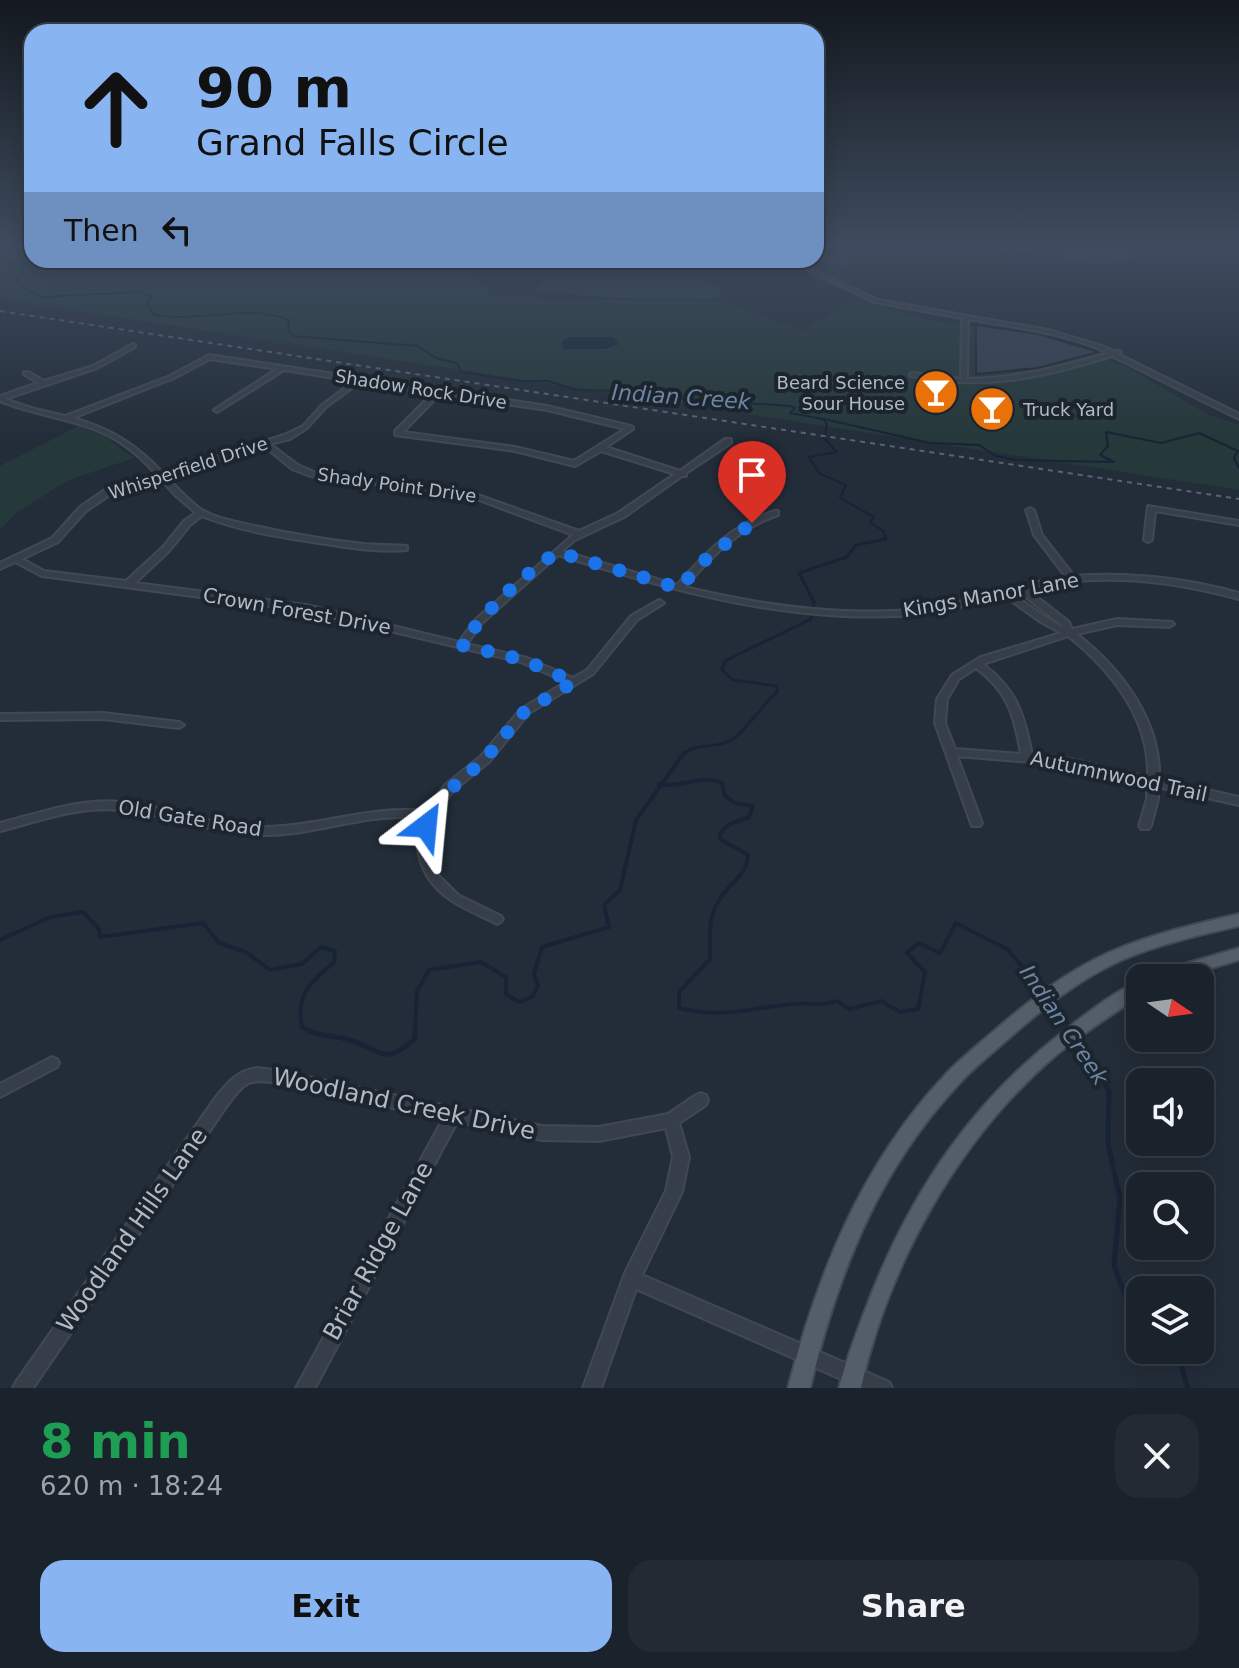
<!DOCTYPE html>
<meta charset="utf-8">
<style>
:root{--surface:#1a222b;--page:#232a33;--text:#f1f3f6;--muted:#9fa4a9;--line:#383f47;--accent:#89b4f2}
body{margin:0;font-family:"DejaVu Sans",sans-serif;background:var(--page);color:var(--text);height:100vh;display:flex;flex-direction:column;font-size:30px;white-space:nowrap}
*{box-sizing:border-box;margin:0}
p{font-size:26px;color:var(--muted)}
.icon{flex:none;width:44px;height:44px;fill:none;stroke:currentColor;stroke-width:2;stroke-linecap:round;stroke-linejoin:round}
.map{position:relative;height:1388px;overflow:hidden}
.sheet{display:flex;flex-direction:column;background:var(--surface);flex:1}
.sheet>*{flex:none}
.top-card{position:absolute;left:24px;top:24px;width:800px;height:244px;border-radius:24px;box-shadow:0 4px 20px #0003,0 0 0 2px var(--line);background:#89b4f2;color:#111;overflow:hidden}
.needle{width:52px;rotate:103deg}
.fabs{position:absolute;left:1126px;top:964px;display:grid;gap:16px}
.fabs a{display:grid;place-items:center;width:88px;height:88px;border-radius:16px;background:var(--surface);box-shadow:0 4px 20px #0003,0 0 0 2px var(--line);font-size:40px}
.pin{position:absolute;display:grid;place-items:center;width:68px;height:68px;color:#fff;margin:-82px -34px;border-radius:50% 50% 50% 0;rotate:-45deg;box-shadow:0 0 8px #0007}
.pin .icon{rotate:45deg}
.me{position:absolute;width:88px;margin:-44px;rotate:29deg;stroke-linejoin:round;filter:drop-shadow(0 0 6px #0008)}
.turn{display:flex;align-items:center;gap:28px;height:168px;padding:0 40px;font-size:36px}
.turn .icon{width:104px;height:104px;stroke-width:2.5}
.turn b{display:block;font-size:56px;line-height:68px}
.then{display:flex;align-items:center;height:76px;padding:0 40px;background:#0003;gap:16px;font-size:30px}
.round{display:grid;place-items:center;flex:none;width:84px;height:84px;border-radius:24px;background:var(--page)}
.head{display:flex;align-items:center;justify-content:space-between;height:136px;padding:0 40px}
h1{font-size:48px;font-weight:700;line-height:60px;color:#1e9e55}
.primary-button{display:flex;gap:16px;margin-top:auto;padding:16px 40px}
.primary-button a{flex:1;height:92px;border-radius:24px;background:var(--accent);color:#111;font-size:32px;font-weight:700;line-height:92px;text-align:center}
.primary-button a+a{background:var(--page);color:var(--text)}
.map>svg:first-child{display:block}
</style>
<div class="map">
<svg width="1239" height="1388" viewBox="0 0 1239 1388">
<rect width="100%" height="100%" fill="#232d39"/>
<!-- green -->
<g fill="#25383a">
<polygon points="0,244 32,244 32,260 458,260 494,298 725,302 803,331 854,299 927,320 1042,337 1125,366 1209,415 1239,425 1239,490 0,299"/>
<polygon points="667,273 692,273 726,292 718,294 718,299 619,298 536,291 544,279 564,280 568,276 596,280 634,279 634,275"/>
<polygon points="78,426 104,436 134,458 69,480 16,513 0,530 0,466"/>
</g>
<!-- water -->
<polygon fill="#172436" points="569,337 613,337 620,344 605,349 564,349 562,341"/>
<g fill="none" stroke-linecap="round" stroke-linejoin="round">
<!-- stream-far3 -->
<g stroke="#172436" stroke-width="2">
<path d="M0 260 23 267 16 282 41 297 139 292 151 296 147 304 154 315C199 323 245 303 289 320L288 329 293 336 418 346 436 358 457 363 461 372 520 381H548L576 390 628 391 642 396 791 406 795 408 790 413 823 419 827 424 824 438 837 452 809 457 819 473 846 485 840 498 874 517 870 522 884 532 886 539 877 541"/>
<polyline points="824,419 930,443 979,445 996,456 1016,460 1114,462 1100,455 1108,446 1106,432 1161,443 1199,433 1238,451 1234,458 1239,468"/>
</g>
<!-- stream-far2 -->
<path stroke="#172436" stroke-width="3" d="M682 755C697 742 713 749 729 741 744 734 762 705 777 692V686L733 680 722 670 725 661 811 619 814 602 799 573 847 557 856 545 886 539"/>
<!-- stream-far1 -->
<g stroke="#172436" stroke-width="4">
<path d="M659 784C681 789 701 773 722 783L725 796 735 803 753 806 749 817 730 824 720 833V839L748 855C747 877 728 883 718 902 708 918 710 940 710 959L679 992V1008C724 1019 749 1008 793 1004 809 1002 821 1007 837 1001L849 1009 881 1001 900 1012 918 1009 925 972 907 953 919 943 940 953 956 923 1007 949 1045 992"/>
<path d="M0 940 50 917 83 912 99 929 100 937 203 923 219 943 246 952 270 970 302 964 321 947 335 951 334 962C311 982 295 994 302 1027L312 1032"/>
<polyline points="1051,1002 1070,1028"/>
<polyline points="415,1032 417,991 429,970 481,962 506,977 506,994 519,1002 532,997 538,986 534,974 542,947 609,927 604,905 620,890 636,820 684,753"/>
</g>
<!-- stream -->
<g stroke="#172436" stroke-width="5">
<path d="M308 1030C320 1037 332 1035 346 1039 380 1047 381 1069 415 1039V1030"/>
<polyline points="1077,1037 1109,1091 1108,1144 1120,1198 1114,1266 1134,1319 1140,1325"/>
<polyline points="1165,1350 1181,1365 1188,1388"/>
</g>
</g>
<!-- building -->
<g fill="#354150" stroke="#1e2630" stroke-width="2">
<polygon points="990,244 1127,244 1133,263 1115,261 1116,266 1062,262 1061,257 990,252"/>
<polygon points="825,254 851,257 848,267 817,264"/>
<polygon points="976,325 1039,334 1098,352 1038,368 976,374"/>
</g>
<g fill="none" stroke-linecap="round" stroke-linejoin="round">
<!-- minor casing -->
<g stroke="#404852" stroke-width="4">
<g id="minor">
<path d="M786 260H793L878 300 1048 330 1102 346 1114 351H1120L1121 352 1118 354 1239 414V419L1112 356C1040 378 985 391 910 376V374L912 373 961 379 962 318 874 302ZM968 319C1012 327 1068 333 1108 353 1061 367 1016 378 967 379Z"/>
<path d="M133 344 135 345V347L97 368 5 399 31 408 65 416 170 376 209 355 547 406 631 426 633 427V429L606 447 680 471 725 439H731V443L686 473V476H682L624 517 575 540 562 551 677 585C705 553 734 523 775 511H778V515C739 528 712 556 685 587 763 606 848 618 928 608 975 601 1019 583 1066 577L1034 535 1026 510 1030 508 1034 510 1042 535 1074 576C1131 572 1184 578 1239 593V599C1169 580 1098 572 1027 589L1069 622 1072 629 1117 619 1172 622 1174 624 1169 627 1117 625 1077 634C1121 669 1161 720 1159 779L1239 797V805L1158 787V799L1151 826 1149 829H1141L1139 826 1147 799V784L1057 764 957 756 982 823 980 826H972L935 723 937 699 952 675 981 657 1061 633 1041 622 1003 595C979 602 955 609 931 613 903 617 873 617 845 616 746 612 652 584 558 555L481 624 467 644 527 658 573 678 587 670 631 616 657 601 660 600 664 603 637 620 593 674 529 713 489 762 453 791 434 816 429 848 438 875 458 895 501 916 503 919 501 922 497 924 493 922C458 905 425 893 418 850 416 841 420 828 422 818 368 812 318 835 264 835 215 835 169 814 120 810 79 806 39 821 0 831V823C39 813 80 798 121 802 170 807 217 828 266 827 320 826 371 805 425 811L445 785 481 756 521 709 566 682 521 662 306 611 42 576 15 562 0 569V563L52 538 80 507 105 490 157 475C147 464 136 453 124 445 87 419 41 418 0 401V396L38 383 24 374V372H28L44 381 93 366ZM210 359 277 369 215 409 214 410 217 412 284 370 354 381 322 405 303 426 284 435 163 473C135 444 112 429 73 418L174 378ZM360 382 433 393 395 431V435L515 451 575 466 601 451 675 474 618 513 579 531 464 490 314 472 298 465 270 444 290 439 307 428 326 407ZM440 394 547 410 625 429 574 461 515 447 403 432ZM264 446 292 469 310 476 463 494 573 535 475 620 459 642 306 605 135 583 169 551 190 525 202 516C239 531 280 537 319 543 347 547 378 553 407 550V546C393 545 378 545 364 544 327 540 291 534 255 526 238 522 217 519 202 510 189 501 177 488 166 476ZM160 478 176 496 196 513 184 521 163 547 126 581 44 571 22 559 58 542 86 511 111 494ZM1018 591 1062 625V627L1042 615 1011 593ZM1068 636C1111 670 1150 719 1148 777L1057 756 1032 755C1024 714 1017 690 983 664ZM976 668C1009 693 1014 715 1021 754L955 749 945 723 947 699 959 679Z"/>
<polygon points="1148,506 1239,521 1239,525 1155,511 1152,540 1148,542 1144,540"/>
<polygon points="103,713 179,722 184,725 179,728 103,719 0,720 0,714"/>
<polygon points="52,1057 57,1059 59,1063 57,1067 0,1097 0,1084"/>
<path d="M258 1068 279 1071 542 1126 599 1127 668 1114 696 1095 701 1093 706 1095 708 1100 706 1105 679 1123 689 1157 682 1192 642 1275 889 1382 892 1388H862L636 1289 601 1388H583L625 1273 666 1191 673 1157 666 1128 599 1141 542 1140 457 1122 315 1388H296L443 1119 279 1083C247 1078 245 1082 226 1107L33 1388H13L16 1382 216 1097C228 1082 238 1070 258 1068Z"/>
</g>
</g>
<!-- major casing -->
<g stroke="#404852" stroke-width="4">
<g id="major">
<polygon points="816,244 827,244 816,248"/>
<polygon points="615,260 734,260 731,262 618,262"/>
<path d="M1239 914V926C1199 935 1160 944 1122 960 1079 979 1042 1009 1007 1040 991 1054 973 1068 958 1085 877 1172 838 1274 810 1388H788C818 1273 862 1163 945 1075 960 1059 978 1045 995 1030 1030 1000 1067 971 1110 952 1152 934 1195 924 1239 914Z"/>
<polygon points="1239,948 1239,960 1179,978 1149,978 1151,973 1157,972"/>
<path d="M1140 981V996C1111 1015 1082 1034 1055 1056 959 1138 888 1265 861 1388H839C847 1356 859 1326 871 1295 914 1187 975 1098 1068 1028 1087 1013 1118 989 1140 981Z"/>
</g>
</g>
<!-- minor -->
<use href="#minor" fill="#363f49" fill-rule="evenodd"/>
<!-- major -->
<use href="#major" fill="#545e69" fill-rule="evenodd"/>
<!-- rail -->
<polyline stroke="#586370" stroke-width="2" stroke-dasharray="5 5" stroke-linecap="butt" points="0,311 1239,499"/>
</g>
<!-- sky -->
<linearGradient id="sky" x2="0" y2="1"><stop stop-color="#13191f"/><stop offset="0.56" stop-color="#3f4c5f"/><stop offset="1" stop-color="#3f4c5f" stop-opacity="0"/></linearGradient>
<rect width="1239" height="439" fill="url(#sky)"/>
<g fill="none" stroke-linecap="round" stroke-linejoin="round">
<!-- route -->
<path stroke="#1a73e8" stroke-width="14" stroke-dasharray="0 25.2" d="M426 826 437 801 485 759 525 711 574 682 524 660 461 645C487 609 520 578 557 552L679 588 706 559 752 523"/>
</g>
<!-- icons -->
<defs>
<g id="bar-disc" transform="scale(2.3)"><circle r="9.5" fill="#e8710a" stroke="#1c242e"/><path d="M-6-5H6L.8 .8V4.5H3.5V6h-7V4.5H-.8V.8Z" fill="#fff"/></g>
</defs>
<g fill-rule="evenodd">
<use href="#bar-disc" x="936" y="392"/>
<use href="#bar-disc" x="992" y="409"/>
</g>
<g text-anchor="middle" dominant-baseline="central" stroke-width="8" stroke-linejoin="round" paint-order="stroke">
<!-- far-poi labels -->
<g font-size="18" fill="#b1b9c5" stroke="#1c242e" text-anchor="end">
<text x="905" y="382">Beard Science<tspan x="905" dy="21">Sour House</tspan></text>
<text x="1023" y="409" text-anchor="start">Truck Yard</text>
</g>
<!-- far-street labels -->
<g font-size="18" fill="#b1b9c5" stroke="#1c242e">
<text transform="translate(421 389) rotate(9)">Shadow Rock Drive</text>
<text transform="translate(188 468) rotate(-18)">Whisperfield Drive</text>
<text transform="translate(397 485) rotate(8)">Shady Point Drive</text>
</g>
<!-- street labels -->
<g font-size="20" fill="#b1b9c5" stroke="#1c242e">
<text transform="translate(991 595) rotate(-10)">Kings Manor Lane</text>
<text transform="translate(297 611) rotate(10)">Crown Forest Drive</text>
<text transform="translate(1119 776) rotate(12)">Autumnwood Trail</text>
<text transform="translate(190 818) rotate(9)">Old Gate Road</text>
</g>
<!-- water labels -->
<g font-size="22" font-style="italic" fill="#6c85a3" stroke="#1c242e">
<text transform="translate(681 397) rotate(4)">Indian Creek</text>
<text transform="translate(1064 1025) rotate(56)">Indian Creek</text>
</g>
<!-- near-street labels -->
<g font-size="24" fill="#b1b9c5" stroke="#1c242e">
<text transform="translate(404 1104) rotate(12)">Woodland Creek Drive</text>
<text transform="translate(132 1230) rotate(-55)">Woodland Hills Lane</text>
<text transform="translate(378 1251) rotate(-61)">Briar Ridge Lane</text>
</g>
</g>
</svg>
<div class="fabs">
<a><svg class="needle" viewBox="-14 -14 28 28"><path d="M0-13l5 13h-10z" fill="#e53935"/><path d="M0 13l5-13h-10z" fill="#9fa4a9"/></svg></a>
<a><svg class="icon" aria-label="sound" viewBox="0 0 24 24"><path d="M4 9h4l5-4v14l-5-4H4zM17 9q2 3 0 6"/></svg></a>
<a><svg class="icon" aria-label="search" viewBox="0 0 24 24"><circle cx="10" cy="10" r="6"/><path d="M15 15l6 6"/></svg></a>
<a><svg class="icon" aria-label="layers" viewBox="0 0 24 24"><path d="M12 4l9 5-9 5-9-5zM3 14l9 5 9-5"/></svg></a>
</div>
<div class="pin" style="left:752px;top:523px;background:#d93025"><svg class="icon" aria-label="arrive" viewBox="0 0 24 24"><path d="M6 21V4h12l-3 4 3 4H6"/></svg></div>
<svg class="me" style="left:426px;top:826px" viewBox="-20 -20 40 40"><path d="M0-17L14 15 0 8-14 15z" fill="#1a73e8" stroke="#fff" stroke-width="4"/></svg>
<div class="top-card">
<div class="turn"><svg class="icon" aria-label="ahead" viewBox="0 0 24 24"><path d="M12 20V5M6 11l6-6 6 6"/></svg><div><b>90 m</b>Grand Falls Circle</div></div>
<div class="then">Then<svg class="icon" aria-label="left" viewBox="0 0 24 24"><path d="M17 20v-9H6M10 6l-5 5 5 5"/></svg></div>
</div>
</div>
<section class="sheet">
<div class="head"><div><h1>8 min</h1><p>620 m · 18:24</p></div><a class="round"><svg class="icon" aria-label="close" viewBox="0 0 24 24"><path d="M6 6l12 12M18 6L6 18"/></svg></a></div>
<div class="primary-button"><a>Exit</a><a>Share</a></div>
</section>
